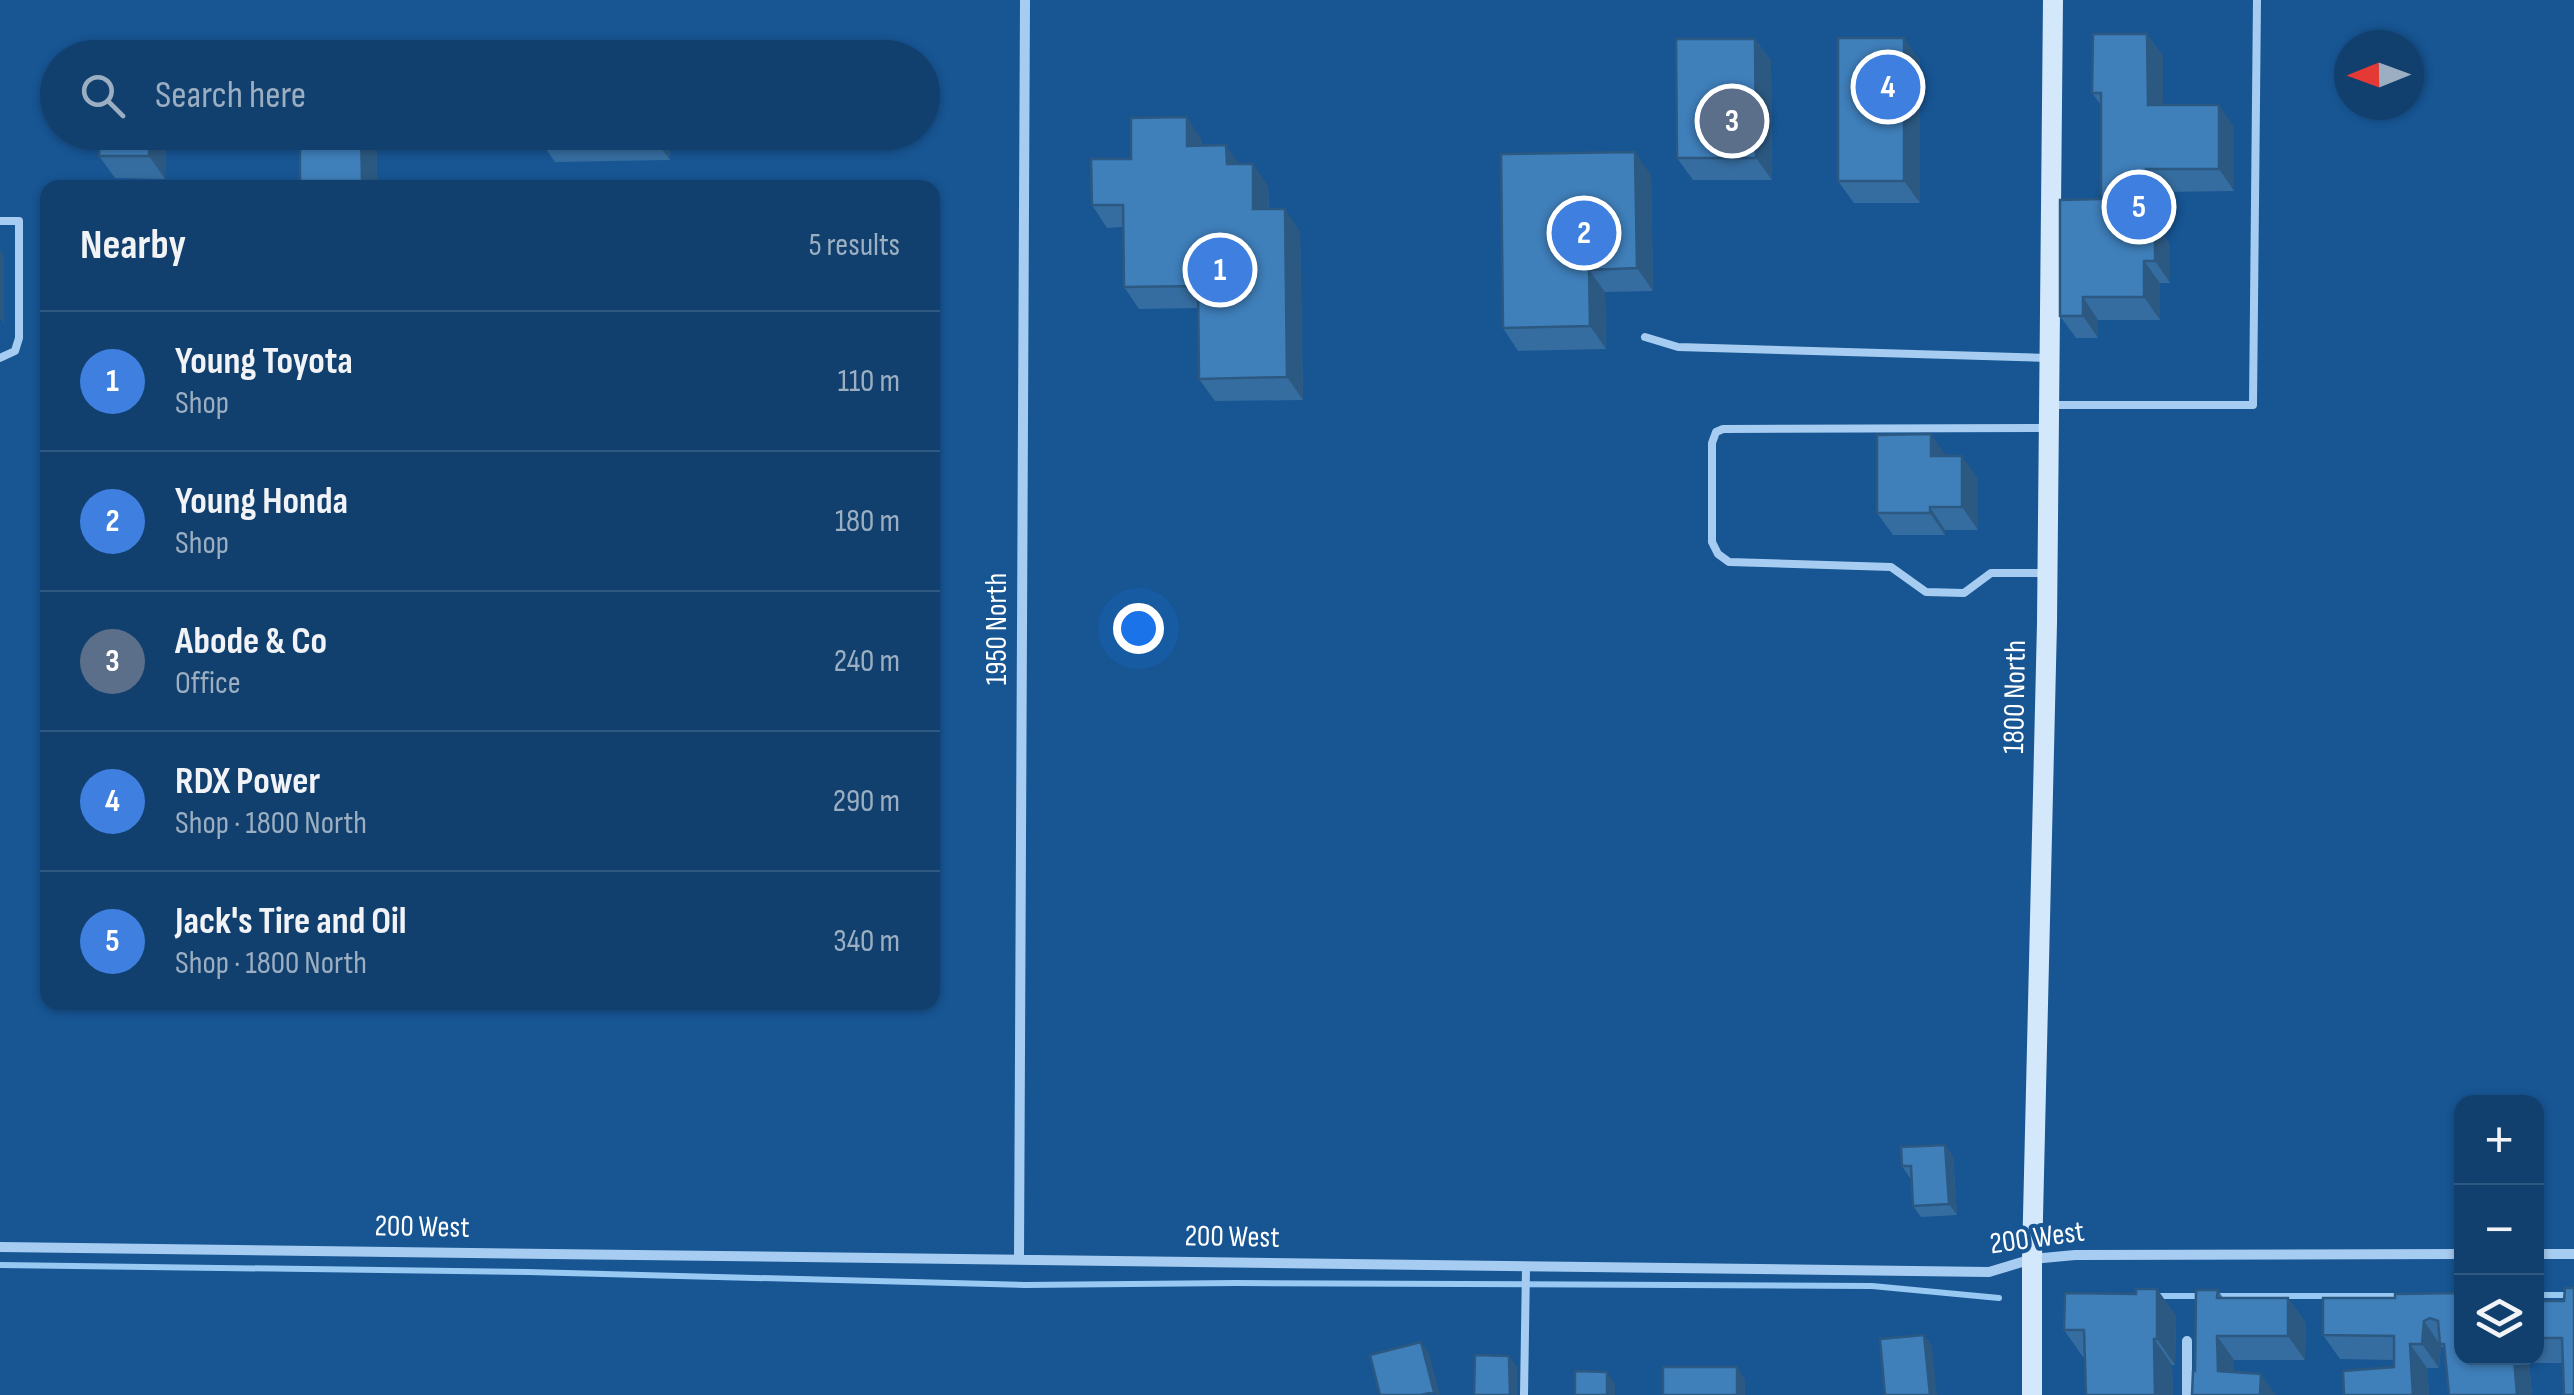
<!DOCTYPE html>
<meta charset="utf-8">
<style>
body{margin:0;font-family:"Sofia Sans Condensed",sans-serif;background:#1a4773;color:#f1f3f6}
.controls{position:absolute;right:30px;bottom:30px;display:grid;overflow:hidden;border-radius:20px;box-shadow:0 2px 8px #0004}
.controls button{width:90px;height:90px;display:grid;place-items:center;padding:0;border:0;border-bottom:2px solid #305981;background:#11406e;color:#f1f3f6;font:50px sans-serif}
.compass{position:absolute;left:2334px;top:30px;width:90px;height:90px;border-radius:50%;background:#11406e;box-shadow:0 2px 8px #0004;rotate:269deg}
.you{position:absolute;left:1138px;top:628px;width:35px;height:35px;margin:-25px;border:8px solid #fff;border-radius:50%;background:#1a73e8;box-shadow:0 0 0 15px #1a73e833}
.badge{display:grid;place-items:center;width:65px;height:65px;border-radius:50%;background:#ffc865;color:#fff;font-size:32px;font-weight:700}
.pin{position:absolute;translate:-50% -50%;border:5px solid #fff;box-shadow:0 2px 10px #0006}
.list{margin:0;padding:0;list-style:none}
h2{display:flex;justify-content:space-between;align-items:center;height:130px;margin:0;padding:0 40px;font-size:42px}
h2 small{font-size:32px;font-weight:400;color:#9cafc2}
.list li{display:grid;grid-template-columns:65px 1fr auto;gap:30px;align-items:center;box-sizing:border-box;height:140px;padding:0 40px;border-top:2px solid #305981}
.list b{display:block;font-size:38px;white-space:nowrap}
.list p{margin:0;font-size:32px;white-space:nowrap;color:#9cafc2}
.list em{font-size:32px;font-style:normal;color:#9cafc2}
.icon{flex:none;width:55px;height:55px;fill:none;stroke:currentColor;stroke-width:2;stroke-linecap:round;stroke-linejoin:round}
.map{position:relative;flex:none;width:2574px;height:1395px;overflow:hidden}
.search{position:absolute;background:#11406e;box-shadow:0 2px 8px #0004;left:40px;top:40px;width:900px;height:110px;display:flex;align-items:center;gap:25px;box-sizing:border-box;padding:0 35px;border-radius:55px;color:#9cafc2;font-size:38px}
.panel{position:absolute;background:#11406e;box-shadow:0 2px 8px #0004;left:40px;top:180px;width:900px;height:830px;border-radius:20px}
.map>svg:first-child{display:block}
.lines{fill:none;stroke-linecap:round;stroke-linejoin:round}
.stream{stroke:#98c9f3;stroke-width:6}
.lane{stroke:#a6cdf1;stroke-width:8}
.street{stroke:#a6cdf1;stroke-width:10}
.secondary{stroke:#d4e8fb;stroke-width:20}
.wall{fill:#366da0}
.shaded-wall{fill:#2c5982}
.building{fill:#3f7fba;stroke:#2c5982;stroke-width:2.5}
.labels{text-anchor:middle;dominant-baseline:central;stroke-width:8;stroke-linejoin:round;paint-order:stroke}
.street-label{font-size:30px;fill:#fff;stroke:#175593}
</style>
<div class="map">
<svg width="2574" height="1395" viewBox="0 0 2574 1395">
<rect width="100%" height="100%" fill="#175593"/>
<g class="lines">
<path class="stream" d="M0,1265l528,7 497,13 211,-2 636,3 127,12
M2536,1295h38
M2158,1296h42
M2218,1296h182"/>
<path class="lane" d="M0,221h19v117l-4,13 -15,7
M1645,337l33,10 370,11
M2053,405h200l4,-405
M2044,573h-53l-27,20 -38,-1 -35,-25 -162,-5 -11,-8 -6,-12v-99l4,-11 7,-3 326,-1
M1524,1395l2,-128"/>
<path class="street" d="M0,1247l1989,25 43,-13 43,-4 387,-1
M2536,1254h38
M1019,1259l6,-1259
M2187,1341v54"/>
<path class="secondary" d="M2032,1395v-136l15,-636 6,-623"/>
</g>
<path class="wall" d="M2147,34l16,22v49l71,22v64l-73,1 1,41 8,12v38h-10v37h-62v18h-22l-16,-22 41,-117v-94l-9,-12z
M1755,39l16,22 1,119h-79l-16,-22z
M1920,60v143h-66l-16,-22z
M166,132l-1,47 -50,-1 -16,-22z
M300,132h77v56h-73l-4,-7z
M669,132l1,28 -115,2 -16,-23z
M1202,140v6l37,18 29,22 1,23 31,22 3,169 -88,1 -16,-22 -1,-71 -59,1 -15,-22 -1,-60 -16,1 -15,-23 39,-46z
M1651,175l2,116 -48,1 1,57 -88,2 -15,-23z
M1946,456l32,22v52h-33v5h-52l-16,-22z
M1953,1156l4,59 -36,2 -8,-11 -1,-28h-2l-8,-12z
M2565,1288h9v107h-10l-1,-32h-34l3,32h-83l-4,-44 -4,-5 -2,22h-12l2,27h-85l-1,-24 51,-4v-7l-54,-1 -17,-24v-37h72v-4l67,-1v65h74v-57h28z
M2157,1289l19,27 -1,49h-3l1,30h-87l-1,-38h-2l-19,-27 72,-36z
M2218,1290l5,8h65l18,25 -1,37h-71v12l-39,-1z"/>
<path class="shaded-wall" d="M2147,34l16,22v71l-15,-22z
M1904,38l16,22v143l-16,-22z
M1755,39l16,22 1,119 -16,-22z
M2219,105l15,22v64l-15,-22z
M1187,117l15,23 1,28 -16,-22z
M150,132h16l-1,47 -16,-23z
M361,132h16v56h-11l-4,-7z
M654,132h15l1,28 -16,-22z
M1226,145l16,23 -15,-4z
M1635,152l16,23 2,116 -16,-23z
M1253,164l15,22 1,46 -16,-23z
M2146,169l15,23 1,41 8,12v38l-15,-22 -9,-38z
M1285,209l15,22 3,169 -16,-23z
M0,250l4,6v68l-4,-5z
M2144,261l16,22v37l-16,-23z
M1589,270l16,22 1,57 -16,-23z
M2083,297l15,23v18l-15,-22z
M1931,434l16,23 -16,-1z
M1962,456l16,22v52l-16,-23z
M1930,507l15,23v5l-15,-22z
M1945,1145l8,11 4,59 -8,-11z
M2157,1289l19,27 -1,49 -18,-26z
M2288,1298l18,25 -1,37 -17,-24z
M2424,1321l17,25 -2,22 -17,-24z
M1924,1335l8,11 5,49h-7z
M2217,1336l17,24 1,35 -17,-24z
M2154,1339l18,26 1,30h-18z
M1421,1342l8,11 11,42h-3l-3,-3z
M2410,1344l17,24 2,27h-16z
M1509,1356l8,11v28h-7z
M2514,1358h12l3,5 3,32h-15z
M1737,1367l8,12v16h-8z
M1607,1372l8,11v12h-8z
M2261,1374l15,21h-16z"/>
<path class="building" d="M2093,34h54l1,71h71v64h-73v54h9v38h-11v36h-61v19h-23v-116l41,-1v-106h-9z
M1838,38h66v143h-66z
M1676,39h79l1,119h-79z
M1187,117v29l39,-1 1,19h26v45h32l2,168 -88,2 -1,-93 -74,1 -1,-82h-31l-1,-46h40v-41z
M100,132h50l-1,24h-50z
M300,132h61l1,49h-62z
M539,132h115v6l-115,1z
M1635,152l2,116 -48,2 1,56 -87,2 -2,-174z
M1931,434v22h31v51h-32v6h-53v-78z
M1945,1145l4,59 -36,2 -2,-40h-9l-1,-19z
M2565,1288h9v107h-10l-2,-57h-26v-37h28z
M2136,1289h21v50h-3l1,56h-69l-2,-65h-20l1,-37 71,1z
M2196,1290h22l-1,8h71v38h-71l1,35 43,3 -1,21h-68l1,-24h2z
M2462,1293v65h52l3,37h-68l-5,-51h-4l-2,-23 -8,-3 -6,3 -2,23h-12l3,51h-69l-1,-24 51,-4v-31l-71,-1v-37h72v-4z
M1924,1335l6,60h-45l-5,-56z
M1421,1342l13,50 -13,3h-41l-10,-40z
M1475,1355l34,1 1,39h-36z
M1663,1367h74v28h-74z
M1575,1371l32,1v23h-32z"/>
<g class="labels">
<g class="street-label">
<text transform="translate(997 629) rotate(-90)">1950 North</text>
<text transform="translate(2015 697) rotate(-89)">1800 North</text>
<text transform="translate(422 1227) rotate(1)">200 West</text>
<text transform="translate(1232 1237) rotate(1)">200 West</text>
<text transform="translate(2037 1238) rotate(-8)">200 West</text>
</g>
</g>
</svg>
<div class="controls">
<button>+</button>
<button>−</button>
<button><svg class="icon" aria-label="layers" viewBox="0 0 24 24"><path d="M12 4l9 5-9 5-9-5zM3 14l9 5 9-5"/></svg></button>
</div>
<svg class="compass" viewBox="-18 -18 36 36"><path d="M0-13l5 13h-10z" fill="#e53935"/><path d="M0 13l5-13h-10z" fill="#9cafc2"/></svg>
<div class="you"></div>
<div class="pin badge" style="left:1220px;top:270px;background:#3f7fe0">1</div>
<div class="pin badge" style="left:1584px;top:233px;background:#3f7fe0">2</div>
<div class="pin badge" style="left:1732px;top:121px;background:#5c6f8a">3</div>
<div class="pin badge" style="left:1888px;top:87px;background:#3f7fe0">4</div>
<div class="pin badge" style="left:2139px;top:207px;background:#3f7fe0">5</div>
<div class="search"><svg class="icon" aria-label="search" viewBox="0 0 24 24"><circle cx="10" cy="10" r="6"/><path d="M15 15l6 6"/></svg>Search here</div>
<section class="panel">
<h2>Nearby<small>5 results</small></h2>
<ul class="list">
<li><span class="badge" style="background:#3f7fe0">1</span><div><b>Young Toyota</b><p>Shop</p></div><em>110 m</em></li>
<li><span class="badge" style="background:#3f7fe0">2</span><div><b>Young Honda</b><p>Shop</p></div><em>180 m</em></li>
<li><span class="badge" style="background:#5c6f8a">3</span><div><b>Abode &amp; Co</b><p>Office</p></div><em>240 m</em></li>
<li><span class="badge" style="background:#3f7fe0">4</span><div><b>RDX Power</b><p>Shop · 1800 North</p></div><em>290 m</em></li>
<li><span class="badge" style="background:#3f7fe0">5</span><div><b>Jack's Tire and Oil</b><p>Shop · 1800 North</p></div><em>340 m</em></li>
</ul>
</section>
</div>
